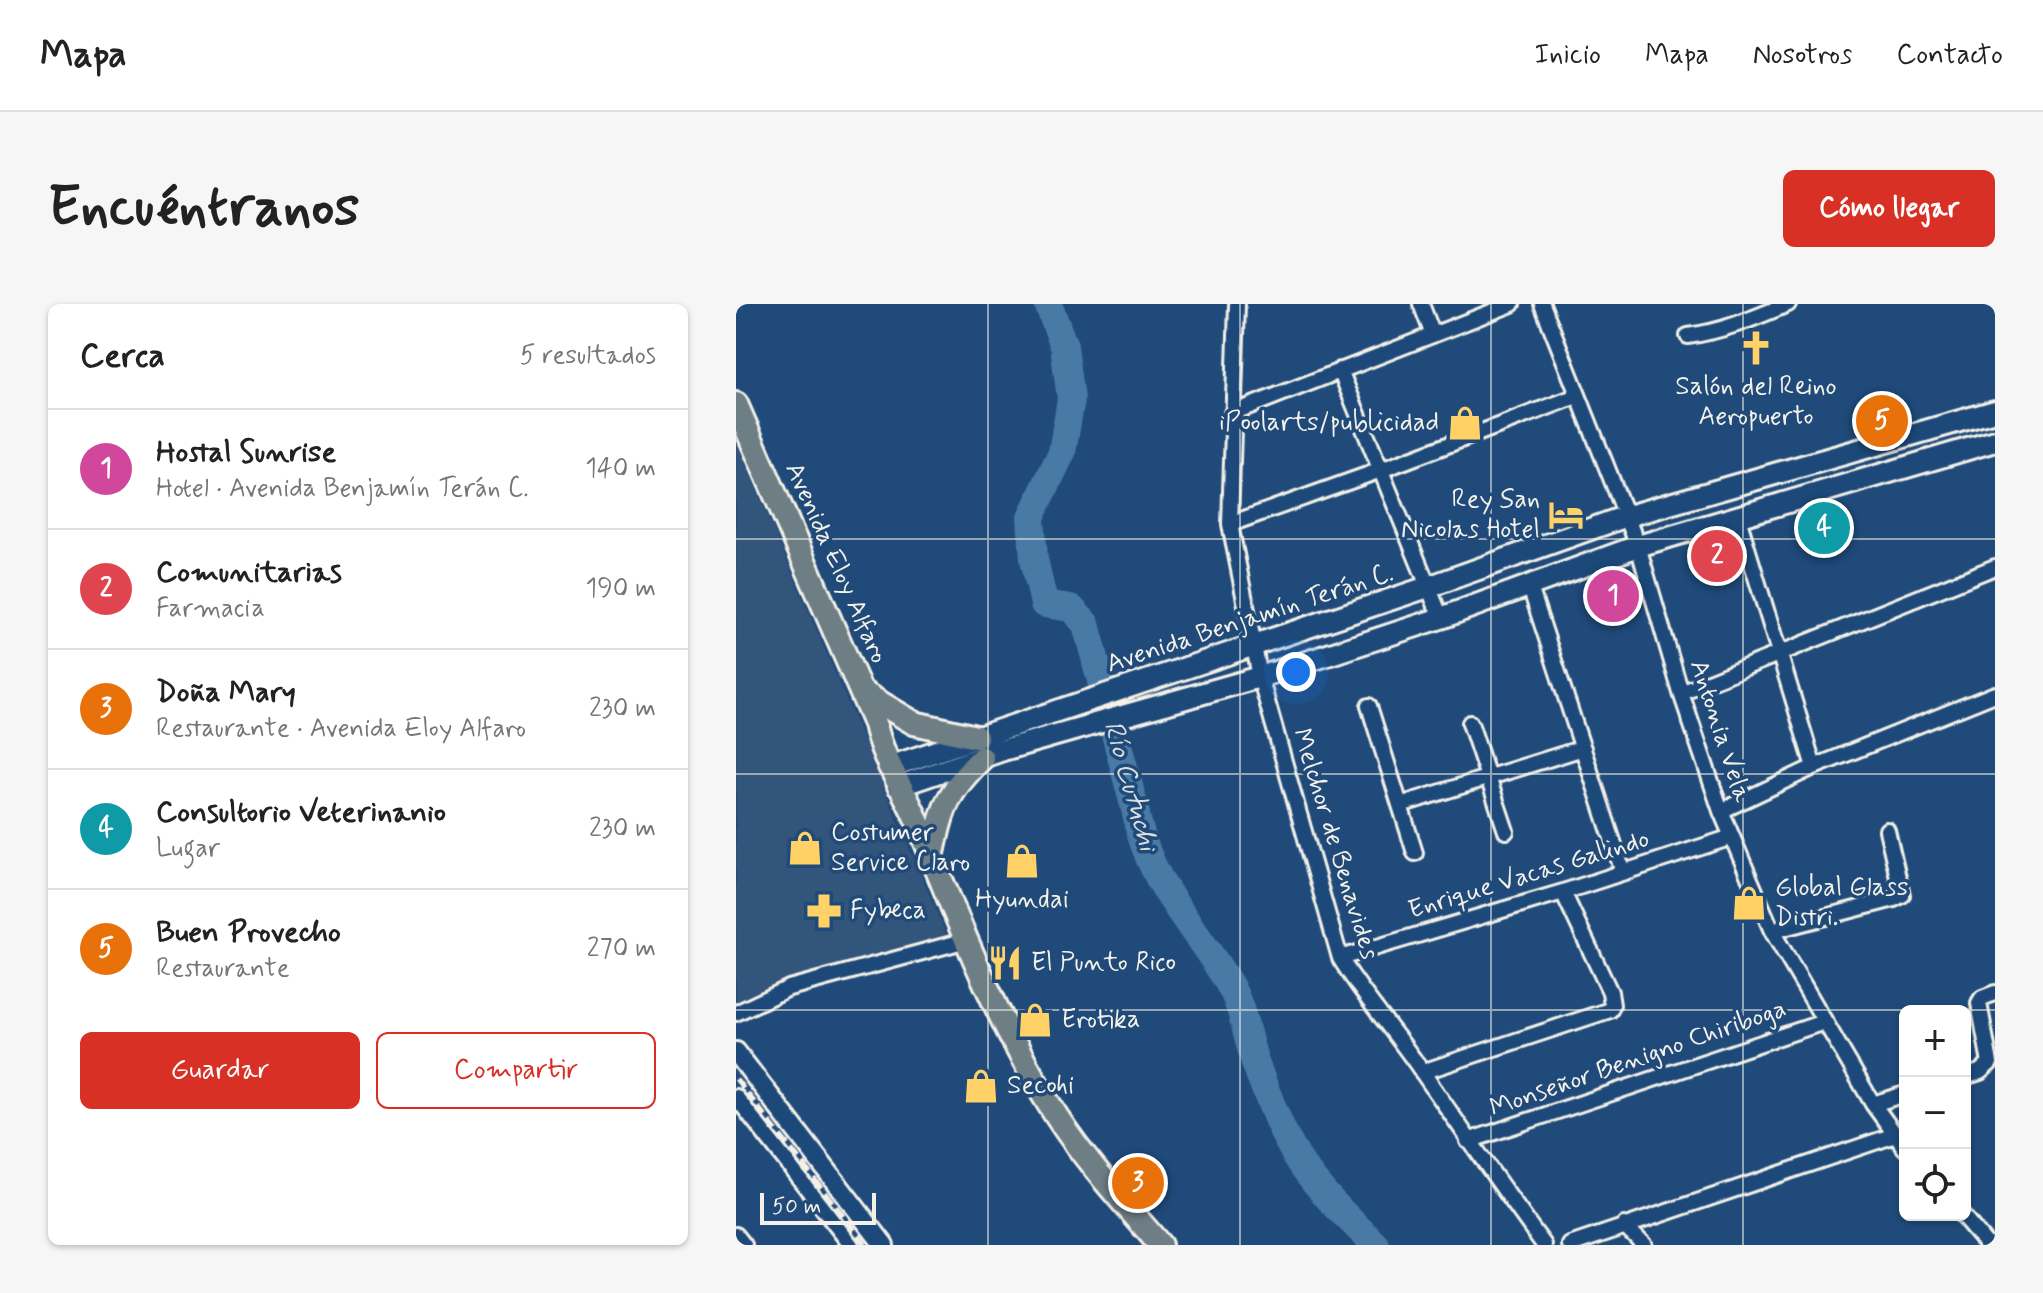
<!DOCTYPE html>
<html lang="es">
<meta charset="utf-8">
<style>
body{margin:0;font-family:Mynerve,sans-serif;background:#f6f6f6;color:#222}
.controls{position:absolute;right:24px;bottom:24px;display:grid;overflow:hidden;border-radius:12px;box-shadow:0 2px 6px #0004}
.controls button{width:72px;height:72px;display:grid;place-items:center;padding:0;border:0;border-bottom:2px solid #e0e0e0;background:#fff;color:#222;font:40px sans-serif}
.scale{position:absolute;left:24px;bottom:20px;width:116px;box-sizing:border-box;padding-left:8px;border:4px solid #f4f1e8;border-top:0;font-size:22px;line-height:28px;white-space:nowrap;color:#f4f1e8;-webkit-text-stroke:6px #1f4a7a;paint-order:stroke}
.you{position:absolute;left:560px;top:368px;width:28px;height:28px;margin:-20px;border:6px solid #fff;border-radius:50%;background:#1a73e8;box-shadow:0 0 0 12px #1a73e833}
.badge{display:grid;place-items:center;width:52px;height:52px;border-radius:50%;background:#d93025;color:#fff;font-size:26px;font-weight:700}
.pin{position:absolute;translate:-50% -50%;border:4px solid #fff;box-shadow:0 2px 8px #0006}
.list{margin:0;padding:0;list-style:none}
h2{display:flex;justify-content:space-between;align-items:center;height:104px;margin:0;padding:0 32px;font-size:34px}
h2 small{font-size:26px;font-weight:400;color:#767676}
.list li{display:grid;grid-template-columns:52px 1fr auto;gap:24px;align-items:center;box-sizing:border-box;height:120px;padding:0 32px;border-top:2px solid #e0e0e0}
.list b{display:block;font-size:30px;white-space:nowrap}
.list p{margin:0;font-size:26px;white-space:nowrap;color:#767676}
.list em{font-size:26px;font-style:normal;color:#767676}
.actions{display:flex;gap:16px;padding:24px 32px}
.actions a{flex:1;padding:18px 0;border:2px solid #d93025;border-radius:12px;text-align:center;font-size:28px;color:#d93025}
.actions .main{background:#d93025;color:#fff}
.icon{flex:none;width:44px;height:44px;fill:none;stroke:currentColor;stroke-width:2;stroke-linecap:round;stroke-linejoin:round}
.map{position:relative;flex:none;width:1259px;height:941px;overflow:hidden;border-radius:12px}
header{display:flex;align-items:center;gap:48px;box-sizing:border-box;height:112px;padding:0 40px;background:#fff;border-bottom:2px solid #e0e0e0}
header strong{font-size:38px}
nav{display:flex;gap:44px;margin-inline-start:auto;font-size:28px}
.intro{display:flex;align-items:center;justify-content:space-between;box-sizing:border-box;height:192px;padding:0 48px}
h1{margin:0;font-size:56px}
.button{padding:20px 36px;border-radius:12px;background:#d93025;color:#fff;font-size:28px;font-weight:700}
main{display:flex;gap:48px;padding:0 48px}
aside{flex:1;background:#fff;border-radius:12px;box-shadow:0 2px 6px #0004}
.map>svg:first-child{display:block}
.built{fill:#32547c}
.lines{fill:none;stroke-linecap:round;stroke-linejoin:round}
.river{stroke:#497aa6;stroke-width:28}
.minor-casing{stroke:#f4f1e8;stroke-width:20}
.tertiary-casing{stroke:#f4f1e8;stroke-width:24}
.secondary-casing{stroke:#f4f1e8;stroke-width:26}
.primary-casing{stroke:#f4f1e8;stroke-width:28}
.minor{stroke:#1f4a7a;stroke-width:14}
.tertiary{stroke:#1f4a7a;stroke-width:18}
.secondary{stroke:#1f4a7a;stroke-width:20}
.primary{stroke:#6d7e84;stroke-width:22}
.rail{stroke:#f4f1e8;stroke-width:5;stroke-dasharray:12 6;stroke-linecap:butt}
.grid{fill:none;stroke:#f4f1e8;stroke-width:2;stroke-opacity:0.55}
.labels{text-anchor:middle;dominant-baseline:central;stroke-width:7;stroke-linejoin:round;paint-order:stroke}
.poi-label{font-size:26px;fill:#f4f1e8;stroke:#1f4a7a;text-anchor:start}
.street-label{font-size:26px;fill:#f4f1e8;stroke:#1f4a7a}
.water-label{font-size:28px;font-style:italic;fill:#dadfde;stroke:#1f4a7a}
</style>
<header>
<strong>Mapa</strong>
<nav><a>Inicio</a><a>Mapa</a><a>Nosotros</a><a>Contacto</a></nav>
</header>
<div class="intro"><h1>Encuéntranos</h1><a class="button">Cómo llegar</a></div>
<main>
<aside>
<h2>Cerca<small>5 resultados</small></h2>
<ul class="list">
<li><span class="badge" style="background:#d1479c">1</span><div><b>Hostal Sunrise</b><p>Hotel · Avenida Benjamín Terán C.</p></div><em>140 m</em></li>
<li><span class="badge" style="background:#e0444e">2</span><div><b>Comunitarias</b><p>Farmacia</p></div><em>190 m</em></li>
<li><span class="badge" style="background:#e8710a">3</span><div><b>Doña Mary</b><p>Restaurante · Avenida Eloy Alfaro</p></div><em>230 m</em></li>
<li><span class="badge" style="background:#0f9aa8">4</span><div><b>Consultorio Veterinanio</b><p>Lugar</p></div><em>230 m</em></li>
<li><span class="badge" style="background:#e8710a">5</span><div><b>Buen Provecho</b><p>Restaurante</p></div><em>270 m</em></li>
</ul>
<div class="actions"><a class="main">Guardar</a><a>Compartir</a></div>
</aside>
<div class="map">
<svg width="1259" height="941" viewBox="0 0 1259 941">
<rect width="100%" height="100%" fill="#1f4a7a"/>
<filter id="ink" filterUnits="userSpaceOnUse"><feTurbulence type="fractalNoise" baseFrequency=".0125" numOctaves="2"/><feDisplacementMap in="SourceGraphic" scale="16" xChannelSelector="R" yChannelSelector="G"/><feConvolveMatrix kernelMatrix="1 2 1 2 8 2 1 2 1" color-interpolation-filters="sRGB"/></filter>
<g filter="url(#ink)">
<path class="built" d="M0,137l210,493 -12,8 -97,24 -101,35z"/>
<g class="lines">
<path class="river" d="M312,0l16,42 7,53 -9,53 -31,65 3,42 10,45 27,4 15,16 49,185c13,76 57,112 94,175 14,23 18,55 27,81 9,24 19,50 30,73 20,41 57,76 90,107"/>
<g class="minor-casing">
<path id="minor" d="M501,0l-7,220 30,153 80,281c25,41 57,76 83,115 40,58 79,115 121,172
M685,0l12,31
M806,0l96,242 43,147 40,118 51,120 101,173 32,44
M952,32c36,-5 66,-18 100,-32
M604,66l101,248
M496,109l280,-109
M1002,214l76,249
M494,220l151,-54 196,-74
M794,283l93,285
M945,389l314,-126
M633,402l46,147
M734,419l36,108
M664,501l183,-57
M985,507l93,-44 181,-73
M1036,627l122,-32 8,-4 -15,-65
M604,654l223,-66 169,-55
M0,709l53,-25 178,-48
M686,768l188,-62 2,-5 -2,-13 -47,-100
M1229,773l15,-5 10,-9 -11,-60 3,-5 13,-5
M0,793l115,148
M1137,800l32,-10
M732,837l356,-119
M1226,911l25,30
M888,921l20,20
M0,931l8,10
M834,941l325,-110"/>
</g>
<g class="tertiary-casing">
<path id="tertiary" d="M0,748l148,193"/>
</g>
<g class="secondary-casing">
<path id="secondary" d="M153,463l539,-180 196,-70 371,-106
M162,482l105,-36 257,-73 181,-59 197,-72 357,-105"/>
</g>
<g class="primary-casing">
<path id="primary" d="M0,100l139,320c8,38 30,66 44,101 40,99 80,202 138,292 30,46 67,86 103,128
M126,388l52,31 62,14
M196,554c10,-49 14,-65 50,-100"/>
</g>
<use href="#minor" class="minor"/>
<use href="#tertiary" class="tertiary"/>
<use href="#secondary" class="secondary"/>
<use href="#primary" class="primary"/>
<path class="rail" d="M0,775l130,166"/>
</g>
</g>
<path class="grid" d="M252,0v941M504,0v941M755,0v941M1007,0v941M0,235h1259M0,470h1259M0,706h1259"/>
<defs>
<g id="church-bare" transform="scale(2.76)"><path d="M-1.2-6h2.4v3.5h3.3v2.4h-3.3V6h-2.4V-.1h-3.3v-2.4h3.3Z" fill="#ffd166" stroke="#1f4a7a" stroke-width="2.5" paint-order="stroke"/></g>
<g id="shop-bare" transform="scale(2.76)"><path d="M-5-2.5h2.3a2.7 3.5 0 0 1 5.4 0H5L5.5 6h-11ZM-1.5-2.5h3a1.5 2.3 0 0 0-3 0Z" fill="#ffd166" stroke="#1f4a7a" stroke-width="2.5" paint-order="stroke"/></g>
<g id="hotel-bare" transform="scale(2.76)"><path d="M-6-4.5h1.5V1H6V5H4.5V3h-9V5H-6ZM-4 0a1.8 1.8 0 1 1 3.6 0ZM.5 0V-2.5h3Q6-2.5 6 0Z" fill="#ffd166" stroke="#1f4a7a" stroke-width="2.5" paint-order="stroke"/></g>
<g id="pharmacy-bare" transform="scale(2.76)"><path d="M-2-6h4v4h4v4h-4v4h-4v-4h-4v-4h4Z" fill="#ffd166" stroke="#1f4a7a" stroke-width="2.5" paint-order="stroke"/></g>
<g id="restaurant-bare" transform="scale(2.76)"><path d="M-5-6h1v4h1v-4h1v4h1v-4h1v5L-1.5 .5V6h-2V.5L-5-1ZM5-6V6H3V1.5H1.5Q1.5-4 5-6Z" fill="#ffd166" stroke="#1f4a7a" stroke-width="2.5" paint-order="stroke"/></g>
</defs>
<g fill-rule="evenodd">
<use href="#church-bare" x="1020" y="44"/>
<use href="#shop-bare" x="729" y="119"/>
<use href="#hotel-bare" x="830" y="211"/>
<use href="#shop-bare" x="69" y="544"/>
<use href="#shop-bare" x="286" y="557"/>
<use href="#shop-bare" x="1013" y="599"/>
<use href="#pharmacy-bare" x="88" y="607"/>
<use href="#restaurant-bare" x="269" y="659"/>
<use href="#shop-bare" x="299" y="716"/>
<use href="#shop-bare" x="245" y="782"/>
</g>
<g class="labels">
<g class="poi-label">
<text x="1020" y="83" text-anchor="middle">Salón del Reino<tspan x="1020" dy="30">Aeropuerto</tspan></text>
<text x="703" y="119" text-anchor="end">iPoolarts/publicidad</text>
<text x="804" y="196" text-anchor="end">Rey San<tspan x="804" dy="30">Nicolas Hotel</tspan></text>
<text x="95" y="529">Costumer<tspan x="95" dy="30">Service Claro</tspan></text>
<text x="1039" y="584">Global Glass<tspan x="1039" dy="30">Distri.</tspan></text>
<text x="286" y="596" text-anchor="middle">Hyundai</text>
<text x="114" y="607">Fybeca</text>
<text x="295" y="659">El Punto Rico</text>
<text x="325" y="716">Erotika</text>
<text x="271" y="782">Secohi</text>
</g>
<g class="street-label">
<text transform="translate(100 259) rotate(66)">Avenida Eloy Alfaro</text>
<text transform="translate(514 315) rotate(-18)">Avenida Benjamín Terán C.</text>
<text transform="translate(984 427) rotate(72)">Antonia Vela</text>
<text transform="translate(599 540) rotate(73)">Melchor de Benavides</text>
<text transform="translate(793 571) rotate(-17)">Enrique Vacas Galindo</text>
<text transform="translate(902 755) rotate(-19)">Monseñor Benigno Chiriboga</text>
</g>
<g class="water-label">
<text transform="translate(394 482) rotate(74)">Río Cutuchi</text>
</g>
</g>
</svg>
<div class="controls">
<button>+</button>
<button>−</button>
<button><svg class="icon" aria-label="locate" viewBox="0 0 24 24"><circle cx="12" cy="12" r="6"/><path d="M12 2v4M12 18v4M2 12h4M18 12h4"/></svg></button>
</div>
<div class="scale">50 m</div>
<div class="you"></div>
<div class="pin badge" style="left:877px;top:292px;background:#d1479c">1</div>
<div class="pin badge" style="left:981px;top:252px;background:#e0444e">2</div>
<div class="pin badge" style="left:402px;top:879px;background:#e8710a">3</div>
<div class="pin badge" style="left:1088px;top:224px;background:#0f9aa8">4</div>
<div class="pin badge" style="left:1146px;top:117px;background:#e8710a">5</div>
</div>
</main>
